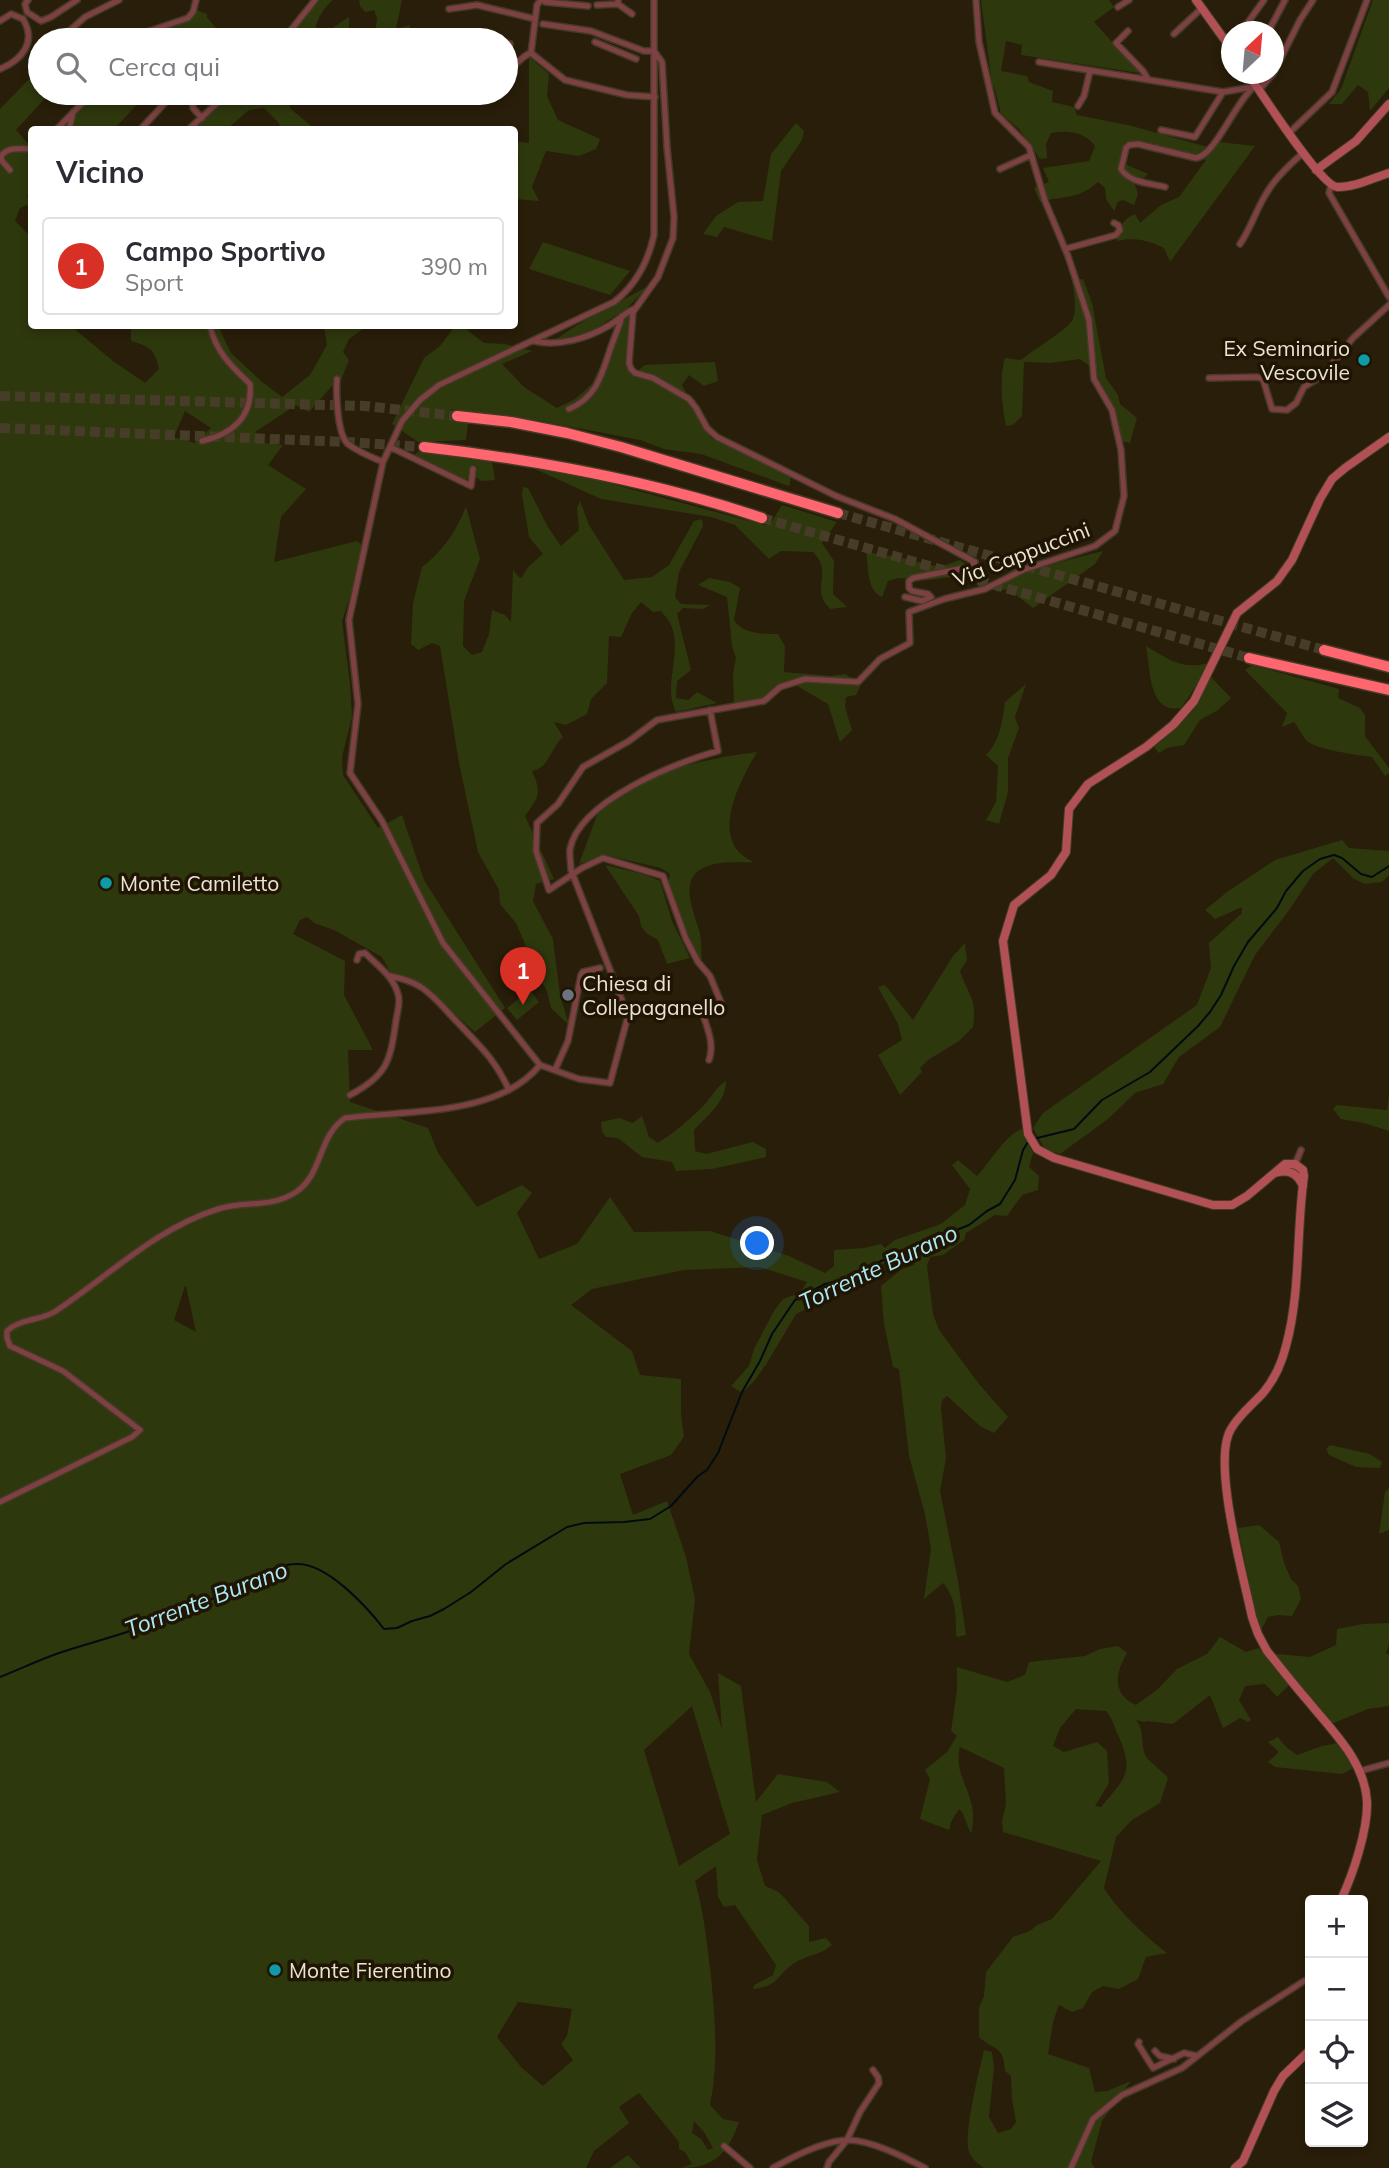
<!DOCTYPE html>
<html lang="it">
<meta charset="utf-8">
<style>
body{margin:0;font-family:Mulish,sans-serif;background:#f7f7f7;color:#2b2b33}
.controls{position:absolute;right:21px;bottom:21px;display:grid;overflow:hidden;border-radius:7px;box-shadow:0 4px 10px #0003}
.controls button{width:63px;height:63px;display:grid;place-items:center;padding:0;border:0;border-bottom:2px solid #e1e1e2;background:#fff;color:#2b2b33;font:35px sans-serif}
.compass{position:absolute;left:1221px;top:21px;width:63px;height:63px;border-radius:50%;background:#fff;box-shadow:0 4px 10px #0003;rotate:26deg}
.you{position:absolute;left:758px;top:1244px;width:24px;height:24px;margin:-18px;border:5px solid #fff;border-radius:50%;background:#1a73e8;box-shadow:0 0 0 10px #1a73e833}
.badge{display:grid;place-items:center;width:46px;height:46px;border-radius:50%;background:#d93025;color:#fff;font-size:23px;font-weight:700}
.pin{position:absolute;translate:-50% -58px;filter:drop-shadow(0 2px 4px #0008)}
.pin::after{content:'';position:absolute;top:37px;width:24px;height:21px;background:inherit;clip-path:polygon(0 0,100% 0,50% 100%)}
.list{margin:0;padding:0;list-style:none}
h2{display:flex;justify-content:space-between;align-items:center;height:91px;margin:0;padding:0 28px;font-size:30px}
h2 small{font-size:23px;font-weight:400;color:#7c7c81}
.list li{display:grid;grid-template-columns:46px 1fr auto;gap:21px;align-items:center;box-sizing:border-box;height:98px;margin:0 14px 14px;padding:0 14px;border:2px solid #e1e1e2;border-radius:7px}
.list b{display:block;font-size:26px;white-space:nowrap}
.list p{margin:0;font-size:23px;white-space:nowrap;color:#7c7c81}
.list em{font-size:23px;font-style:normal;color:#7c7c81}
.icon{flex:none;width:38px;height:38px;fill:none;stroke:currentColor;stroke-width:2;stroke-linecap:round;stroke-linejoin:round}
.map{position:relative;flex:none;width:1389px;height:2168px;overflow:hidden}
.search{position:absolute;background:#fff;box-shadow:0 4px 10px #0003;left:28px;top:28px;width:490px;height:77px;display:flex;align-items:center;gap:18px;box-sizing:border-box;padding:0 24px;border-radius:38px;color:#7c7c81;font-size:26px}
.panel{position:absolute;background:#fff;box-shadow:0 4px 10px #0003;left:28px;top:126px;width:490px;height:203px;border-radius:7px}
.map>svg:first-child{display:block}
.green{fill:#2e380d;fill-rule:evenodd}
.lines{fill:none;stroke-linecap:round;stroke-linejoin:round}
.stream{stroke:#000c10;stroke-width:2}
.highway-tunnel{stroke:#463c28;stroke-width:10;stroke-dasharray:10 5;stroke-linecap:butt}
.street-casing{stroke:#443a26;stroke-width:8}
.secondary-casing{stroke:#443a26;stroke-width:10}
.highway-casing{stroke:#443a26;stroke-width:13}
.street{stroke:#7e4143;stroke-width:5}
.secondary{stroke:#b25155;stroke-width:8}
.highway{stroke:#ff6670;stroke-width:10}
.culture-dot{fill:#0f9aa8;stroke:#1f1502;stroke-width:2.5}
.worship-dot{fill:#6b7280;stroke:#1f1502;stroke-width:2.5}
.labels{text-anchor:middle;dominant-baseline:central;stroke-width:7;stroke-linejoin:round;paint-order:stroke}
.poi-label{font-size:21px;fill:#eae3d6;stroke:#1f1502;text-anchor:start}
.street-label{font-size:21px;fill:#eae3d6;stroke:#1f1502}
.water-label{font-size:23px;font-style:italic;fill:#ade8f6;stroke:#1f1502}
</style>
<div class="map">
<svg width="1389" height="2168" viewBox="0 0 1389 2168">
<rect width="100%" height="100%" fill="#291e09"/>
<path class="green" d="M319,0h14c-13,11 -18,23 -19,40l35,-23v13l-15,10h-48z
M359,0h43l-6,29 14,-4 -2,15h-34l3,-22 -3,-8 -9,2 -5,-6z
M981,0h128l5,7 -20,15 46,51 -119,-18 1,-10 -16,-4 -5,30 26,5 2,6 24,9 -1,11 22,5 3,8 55,11 83,23 4,-7 36,4 -85,116 -6,-14c-16,-8 -31,-11 -47,-7 2,-14 5,-21 18,-27l5,9 21,-18 18,-8 27,-37 -22,-8 -52,-11 -11,12 -1,9 28,12 -4,4 -12,-2 6,18 -4,11 -11,-5 -5,2 -4,9 -8,-12 -1,-11 -7,-6c-20,18 -33,13 -58,20l-6,-14 15,-6 -6,-14 46,-7 6,-15c-10,-14 -27,-16 -44,-13l-5,11 1,14 -7,1 -21,-30 -18,-15 -6,-25 -3,-5z
M1373,0h16v88l-19,23 -2,-19 -10,-7 -16,19h-13l12,-15z
M197,10l10,4v3l16,20 -3,3h-73l8,-9 35,-10z
M529,57l20,17 -2,22 11,24 42,19 -4,10 -17,7 -33,-5 -14,36 7,14 -24,-2v-32l4,-8 -4,-2v-16l14,2z
M36,72l4,4v17h10l-34,37 15,17v45l-4,2 2,10 -9,4 -5,13 16,16 1,89h39l42,35 32,22 14,-14c-4,-20 -9,-22 -28,-28v-15h87l13,27 30,28 21,16 28,-22 17,-30 -3,-19h43l-18,13 -6,13 6,8 -8,20 -10,7 -22,25 -13,-7 -41,27 8,11 20,2 -15,20 38,24 -25,28 -7,45 83,-21 9,7 -24,73 8,63 2,33 -10,40 1,18 35,53 24,-13 22,65 81,128 -30,24 -53,-46 -32,-14 -8,-15 -48,-27 -20,-7 -7,-6 -7,3 -7,14 52,27 -1,34 29,55h-25l2,52 78,26 10,25 39,54 45,-22 10,8 -15,20 22,46 38,-15 33,-47 24,35 76,-1 79,25 36,17 9,-7v-16l30,-2 17,-4 4,4 10,-8 46,-16 24,-19 5,-16 -18,-24 6,-5 19,16c15,-16 26,-39 46,-48l1,8 9,17 -4,14 10,9 -1,14 -16,5 -15,21 -12,-1 -29,18 -2,7 -21,15 -13,2 -3,9 6,48 6,16 40,54 29,33 -14,16 -14,-7 -33,-30 -5,4 -1,9 5,49 -6,33 18,90 8,54 -9,2 -1,-3c0,-19 0,-36 -13,-51l-19,16 7,-50 -6,-35 -16,-58 -10,-87 -6,-2 -9,-43 -3,-38 21,-17 12,-4v-7l-8,-2 -21,7 -55,34 -34,17 -29,49 -12,17 -13,13 -11,-7 18,-20 5,-17 20,-38 9,-12 17,-6 7,-11 -47,-15 -76,3 -92,19 -21,16 61,46 8,24 41,4v35l3,23 -13,18 -51,19 13,41 34,-14 19,56 9,42 -6,55 21,38 12,37 -4,-56 23,13 15,116 22,-28 49,8 13,10 -48,11 -30,12 -5,45 8,26 14,6 30,34v16l17,-4 6,7c-12,10 -24,10 -36,17 -21,13 -15,24 -43,27l1,-4 19,-10 3,-10 -41,-60 -11,2 -6,-10 -2,-31 -21,15c9,31 12,63 16,95 4,44 8,85 -1,129l13,14 16,3c-11,31 -24,46 -58,46l11,-4 -7,-12 -6,-3v-7l-40,-49 -20,14 10,16 -35,28 -8,17h-586v-2059zM185,411l26,17 -17,15 -20,-6zM185,1286h1l10,46 -22,-12zM692,1706l38,128 -51,32 -35,-116zM518,2002l54,7 -5,27 -6,8 12,16 -30,26 -21,-18 -25,-31zM694,2121l10,11 9,16 -5,2 -7,-11 -9,-6z
M95,93h53l-34,36 -48,1 13,-21z
M233,93h52l6,16 19,16 2,4h-30l-4,-7 -14,-14 -15,2 -22,19h-33z
M796,123l8,8 -2,9 -21,31 -9,70 -48,-14 -7,10 -14,-3 13,-18 22,-14 25,-1 8,-47z
M543,242l87,29 -20,24 -81,-26z
M1083,279l9,24 14,75 12,17 2,9 17,14 -7,25 -10,-2 -4,-23 -16,-29 -8,-21 -12,-9 -29,4 -27,-1 -2,54 -9,9 -7,1c-4,-19 -7,-50 -1,-68l16,2c10,-9 48,-31 52,-41 4,-11 1,-28 -1,-39z
M650,285l-24,24 -36,23 -35,8 22,-15z
M630,312l-3,53 5,10 13,-10 70,-3 3,19 -14,5 -15,-11 -7,10 29,53 80,39 -2,9 -88,-32 -37,-5 -24,-9 -99,-19 -91,-12 9,12 9,1 -2,18 -48,2 -26,-18 32,-66 16,-12 15,-20h7l22,17 21,1 27,7 -30,13 22,23 33,21 18,-9 17,-15 23,-51z
M418,452l74,9 3,19 -14,1 -8,-6 5,-7 -4,-4 -5,5v9l-6,2 -49,-25z
M535,469l62,11 167,45 6,-1 12,-19 55,17 -15,21 12,18 -1,33 14,13 -17,2c-2,-3 -6,-6 -7,-10 -7,-17 8,-29 -10,-47l-32,-1 -12,8 -34,-34 -24,-8 -110,-18z
M523,487l5,1 20,39 13,19 18,-16 -2,-22 3,-7 9,24 35,55 28,-3 17,-12 25,-44 8,-2 1,7 -24,46 -4,25 6,7 29,1 -7,4 -20,-1 -6,6 14,56 -14,11 -1,17 12,2 9,-8 20,11 -41,9c-14,-26 7,-60 -5,-87 -2,-5 -7,-10 -10,-14l-8,1 -12,-10 -9,11 -11,24 -12,-1 -2,47 -16,16 -4,15 -21,11 -12,-3 9,15c-13,11 -13,31 -31,34 10,22 7,26 -7,45l29,63 -18,5 -3,17 20,38 7,56 9,30 -18,-17 -4,-17 -20,-33 -2,-14 -9,-21 -16,-19 -1,-14 -21,-38 -19,-89 -19,-117 -8,-3 -14,7 -7,-6 2,-41 9,-36c20,-15 36,-38 44,-61l14,53 -16,42 -1,45 9,9 10,-3 7,-18 3,-24 13,5 6,7 2,-52 7,8 2,-1 7,-11 14,-12 -14,-17 -7,-42z
M1103,551l-8,13 -62,44 -25,-19 -13,3 17,-24 23,2 21,-7z
M866,552l32,5 41,10 21,-7 8,6 -8,10 -32,4 -30,-2 -10,3 -6,16c-16,-7 -13,-30 -16,-45z
M709,578l21,4 10,6 -6,32c8,14 30,14 44,14l7,12 -1,26 47,4 14,-2 16,10 -5,11 -10,2 -1,10 7,23 -12,12 -12,-38 -36,-21 -36,19 -22,4 -1,-32 3,-16 -4,-12 -5,-49 -29,-12z
M1146,646c24,14 35,24 63,17l-6,13 -22,32c-4,0 -8,1 -12,0 -21,-7 -19,-44 -23,-62z
M1252,665l87,24 -1,9 22,10 5,7v21l24,32v5l-4,3 -13,-19c-14,-2 -55,-7 -65,-16 -5,-5 -8,-13 -13,-19l-12,5 5,-14 -42,-43z
M1211,677l20,21 -13,12 -18,10 -16,25 -17,3 -8,5 -5,-6c24,-17 43,-44 57,-70z
M1026,684l-11,33 4,11 -11,30v34l-9,32 -13,-4 10,-18 2,-36 -12,-11c15,-16 16,-33 19,-53z
M757,752c-18,31 -50,90 -3,110 -13,1 -30,-1 -43,3 -34,9 -19,42 -12,65 3,9 2,22 3,32l-14,-26 -20,-53 2,-9 -9,-6 -56,-13 -26,9 18,-49c30,-41 112,-57 160,-63z
M1342,840l7,8 40,3v24l-7,7 -17,2 -11,-5 -21,-21 -20,16 -23,35 -35,46 -35,72 -41,30 -16,27 -28,9 -27,26 -48,35 -15,-5 -12,-21 10,-15 154,-108 14,-37 -2,-25 33,-30v-6l-27,12 -10,-9 22,-18 48,-32z
M605,865l38,9 17,7 12,40 18,37 -23,6 -9,-24 -12,-7 -5,-7 -2,-10z
M965,943l2,17 -7,11c9,26 17,27 13,56l-14,14 -31,19 -8,8 2,4 -22,23 -22,-40 24,-15 -4,-16 -20,-37 7,-2 28,35 40,-64z
M530,990l9,12 -22,18 -10,-12z
M726,1081c0,21 -18,34 -32,49l1,21 11,3 47,-12 13,7v8l-54,12 -36,2 -4,-9 -30,-5 -24,-19 -12,-1 -4,-6 -1,-9 18,-4 14,5 9,-7 7,21 9,6c17,-11 31,-23 45,-37 8,-8 13,-19 23,-25z
M1389,1096v35l-25,-8 -23,-4 -8,-10 4,-4 50,5z
M1330,1445l40,9 12,8 -2,6 -24,-1 -27,-12 -3,-6z
M1389,1488v42l-10,4 6,-42z
M1259,1525l20,17 5,21 7,16 7,7 3,13 -9,17 -14,-1 -10,2 -7,13 -5,-12 -18,-90z
M1389,1623v21l-3,9 3,2v51l-21,3 -37,15 -57,-68 3,-2 33,3 26,-12 1,-16 26,-5z
M1220,1637l26,15 13,-4 30,37 -12,12 -12,-13 -20,2 -6,14 12,20 -3,2 -8,-4 -17,10 -13,-33 -37,29 -27,-3 -2,1 -8,-2c10,12 3,25 11,38 6,7 15,13 21,20l-8,25 -28,17 -16,17 -12,51c14,23 42,49 63,65l-21,4 -8,22 -19,10 -16,-3 -11,6 -9,16 -11,4 -13,-7 -6,17 -5,32 41,14 6,24 12,-1 24,-10 -29,40 -11,41 4,6h-111c-6,-4 -14,-10 -16,-20 -3,-19 11,-78 16,-98l8,2 2,16 -5,49 9,16 13,-4 5,-7 -4,-23 -1,-23 -6,-5c-2,-28 -10,-19 -26,-34v-29l5,-12 2,-24 27,-35 17,-6 7,-6 15,-6 49,-58 -98,-29 -1,-11 4,-17 -2,-36 -44,-21c-6,23 7,36 12,59 2,10 1,18 -1,28l-9,-22 -3,-3 -8,13 -2,8 -29,-11 10,-40 -5,-9 22,-18 10,-16 -6,-5 6,-41v-23l50,15 18,-7 4,-13 56,-6 15,-7 18,-3 9,7c-12,20 -15,42 9,52l22,-16 19,-20 30,-15zM1076,1709l30,2c8,9 7,14 12,24 17,38 7,43 -17,72l-6,-1 14,-23 -2,-32 -10,-9 -33,10 -11,-6 7,-18z
M1278,1737l8,10 11,8 25,-9 16,-3 6,7 9,18 -11,6 -67,-7 -7,-5 11,-10 -11,-10z
M628,2155l13,13h-31z"/>
<g class="lines">
<path class="stream" d="M1033,1139l41,-10 28,-29 48,-28 48,-46 12,-14 11,-17 13,-29 14,-24 29,-34 9,-17 17,-20 17,-12 14,-4 8,3 19,16 11,3 17,-11
M0,1677c20,-8 39,-17 59,-24 24,-8 47,-14 71,-22 27,-8 53,-20 79,-31 29,-11 55,-35 88,-36 30,-1 70,43 87,65l13,-1 15,-7 18,-5 14,-7 27,-17 35,-28 61,-37 17,-4 40,-1 26,-3 21,-13 27,-30 9,-6 11,-17 24,-61 18,-31 12,-27 23,-34 30,-16 17,-4 64,-31 33,-5 10,-11 20,-8 18,-14 13,-7 15,-24 8,-30 5,-8"/>
<path class="highway-tunnel" d="M0,396l365,10 92,10
M0,428l347,14 77,5
M838,513l486,137
M762,518l487,140"/>
<g class="street-casing">
<path id="street" d="M28,0l-3,4 2,8 14,9 10,-4 26,-17
M654,0v235c-6,27 -18,50 -40,67l-175,83 -19,15 -18,21 -19,41 -34,158 9,84 -8,69 32,48 61,122 97,122 39,14 31,4 18,-67 -57,-146c0,-6 -2,-15 -1,-21 9,-48 107,-87 148,-98l-8,-41
M545,2l43,4
M618,4l14,10
M597,5l21,-1v-4
M1118,7l11,-7
M449,9l28,-4 58,14
M0,21l11,-7 12,5
M543,24l48,7 53,20h10l8,11 5,85 7,70 -1,21 -15,39 -25,35 -4,51 2,6 4,4 18,5 36,21 7,9 11,20 10,9 119,59 59,23 80,43 -5,5 -57,11 -4,3v7l3,3 16,3 3,3 -9,4 -17,-4
M1128,31l-12,12 27,28 5,8
M1241,32l23,-32
M1268,32l17,-32
M421,33l58,7
M1174,34l28,-26
M59,40l26,-23 34,-17
M123,40l65,-22 5,-6 3,-12
M146,40l10,-10
M283,40l32,-40
M595,42l41,17
M506,43l4,1
M531,53l34,27 62,15 28,2
M531,53l6,-48 4,-5
M1039,62l184,30
M0,69c22,-9 37,-27 23,-50
M506,71c10,-4 15,-15 25,-18
M1274,72l26,-52 13,-20
M1259,90l14,-16
M201,93l-8,9v6l9,10
M1078,106l6,-10 6,-25
M56,130l36,-37
M69,130l4,-18
M140,130l34,-37
M188,130l40,-37
M1161,130l34,7 28,-45 29,-5
M1289,133l43,-41 35,-92
M1000,169l31,-14
M10,170l-8,-9 -1,-5c8,-10 18,-7 31,-7
M1331,185l-2,8 60,104
M1165,187c-15,-4 -35,-4 -44,-18l5,-21 3,-3 9,-1 58,14c20,-3 39,-57 60,-73
M1240,244c11,-16 16,-34 26,-50 9,-16 23,-29 37,-41
M1065,249l51,-14 4,-5 -2,-5 -4,-2
M534,341c25,6 54,-3 76,-16 8,-5 15,-12 24,-16
M1209,378l48,-1 6,2 9,30 15,1 9,-7 8,-16 19,-12 30,-37 36,-33
M337,379c-1,15 0,55 11,65 10,8 23,13 35,18
M569,409c26,-11 32,-31 40,-56 4,-13 10,-25 13,-37
M202,441c30,-7 51,-24 48,-57 -19,-18 -34,-32 -40,-58
M390,447l81,39 2,-17
M390,976c11,2 21,5 31,11 15,10 26,25 39,38 21,22 36,36 49,65
M709,1060c5,-14 0,-28 -5,-42l8,-8 10,-5 -12,-29 -12,-14 -12,-23 -23,-63 -60,-18 -21,10 -33,22 -13,-39 1,-28 21,-19 25,-37 46,-26 28,-21 107,-19 16,-14 25,-8 53,3 22,-23 30,-16 -1,-31 35,-13 41,-10 38,-19 72,-24 20,-15 9,-35 -3,-46 -9,-40 -18,-31 -5,-59 -21,-64 -23,-55 -16,-54 -34,-34 -16,-71 -3,-42
M555,1070l13,-29 13,-66 2,-3 17,-4
M350,1095c38,-20 40,-34 46,-74 1,-9 5,-18 2,-27 -5,-18 -20,-28 -33,-41l-6,1 -2,6
M1294,1167l7,-17
M0,1502l132,-65 8,-7 -77,-59 -53,-25 -3,-8v-7c14,-13 34,-10 49,-20 54,-36 99,-82 162,-102 27,-9 52,0 78,-17 27,-18 22,-56 49,-74 60,-8 153,-1 195,-53
M1360,1771l29,-8
M1139,2042l-1,2 15,24 31,-15 13,3
M1155,2051l5,5 14,3
M724,2146l26,22
M773,2168c21,-12 52,-28 76,-28 24,1 55,17 76,28
M827,2168l2,-6 18,-22 13,-28 19,-29 -1,-6 -5,-7
M1071,2168l22,-49 29,-24 60,-27 60,-47 62,-40 6,-2"/>
</g>
<g class="secondary-casing">
<path id="secondary" d="M1196,0l36,50
M1248,74c13,18 72,111 89,113 16,1 36,-9 52,-14
M1316,170l40,-29 33,-37
M1275,1173c14,-4 22,0 28,13
M1341,1900c12,-26 27,-70 26,-98 -2,-41 -35,-71 -59,-101 -14,-16 -27,-33 -41,-50l-9,-17 -6,-17c-8,-39 -41,-156 -21,-188 8,-14 21,-24 32,-36 11,-13 19,-31 23,-47 15,-55 10,-114 18,-170l-1,-6 -8,-6h-10l-38,32 -15,9h-19l-159,-47 -17,-9 -9,-15 -25,-193 11,-36 37,-30 15,-23 3,-43 19,-25 58,-37 27,-22 21,-24 43,-88 40,-32 15,-21 28,-61 12,-20 13,-11 44,-31
M1235,2168l8,-7 31,-70 9,-15 27,-26"/>
</g>
<g class="highway-casing">
<path id="highway" d="M457,416l54,6 56,11 54,14 217,66
M424,447c115,13 228,34 338,71
M1324,650l65,17
M1249,658l140,32"/>
</g>
<use href="#street" class="street"/>
<use href="#secondary" class="secondary"/>
<use href="#highway" class="highway"/>
</g>
<g class="culture-dot">
<circle cx="1364" cy="360" r="7"/>
<circle cx="106" cy="883" r="7"/>
<circle cx="275" cy="1970" r="7"/>
</g>
<circle class="worship-dot" cx="568" cy="995" r="7"/>
<g class="labels">
<g class="poi-label">
<text x="1350" y="348" text-anchor="end">Ex Seminario<tspan x="1350" dy="24">Vescovile</tspan></text>
<text x="120" y="883">Monte Camiletto</text>
<text x="582" y="983">Chiesa di<tspan x="582" dy="24">Collepaganello</tspan></text>
<text x="289" y="1970">Monte Fierentino</text>
</g>
<g class="street-label">
<text transform="translate(1021 554) rotate(-21)">Via Cappuccini</text>
</g>
<g class="water-label">
<text transform="translate(878 1267) rotate(-25)">Torrente Burano</text>
<text transform="translate(206 1599) rotate(-21)">Torrente Burano</text>
</g>
</g>
</svg>
<div class="controls">
<button>+</button>
<button>−</button>
<button><svg class="icon" aria-label="locate" viewBox="0 0 24 24"><circle cx="12" cy="12" r="6"/><path d="M12 2v4M12 18v4M2 12h4M18 12h4"/></svg></button>
<button><svg class="icon" aria-label="layers" viewBox="0 0 24 24"><path d="M12 4l9 5-9 5-9-5zM3 14l9 5 9-5"/></svg></button>
</div>
<svg class="compass" viewBox="-18 -18 36 36"><path d="M0-13l5 13h-10z" fill="#e53935"/><path d="M0 13l5-13h-10z" fill="#7c7c81"/></svg>
<div class="you"></div>
<div class="pin badge" style="left:523px;top:1005px">1</div>
<div class="search"><svg class="icon" aria-label="search" viewBox="0 0 24 24"><circle cx="10" cy="10" r="6"/><path d="M15 15l6 6"/></svg>Cerca qui</div>
<section class="panel">
<h2>Vicino<small></small></h2>
<ul class="list">
<li><span class="badge">1</span><div><b>Campo Sportivo</b><p>Sport</p></div><em>390 m</em></li>
</ul>
</section>
</div>
